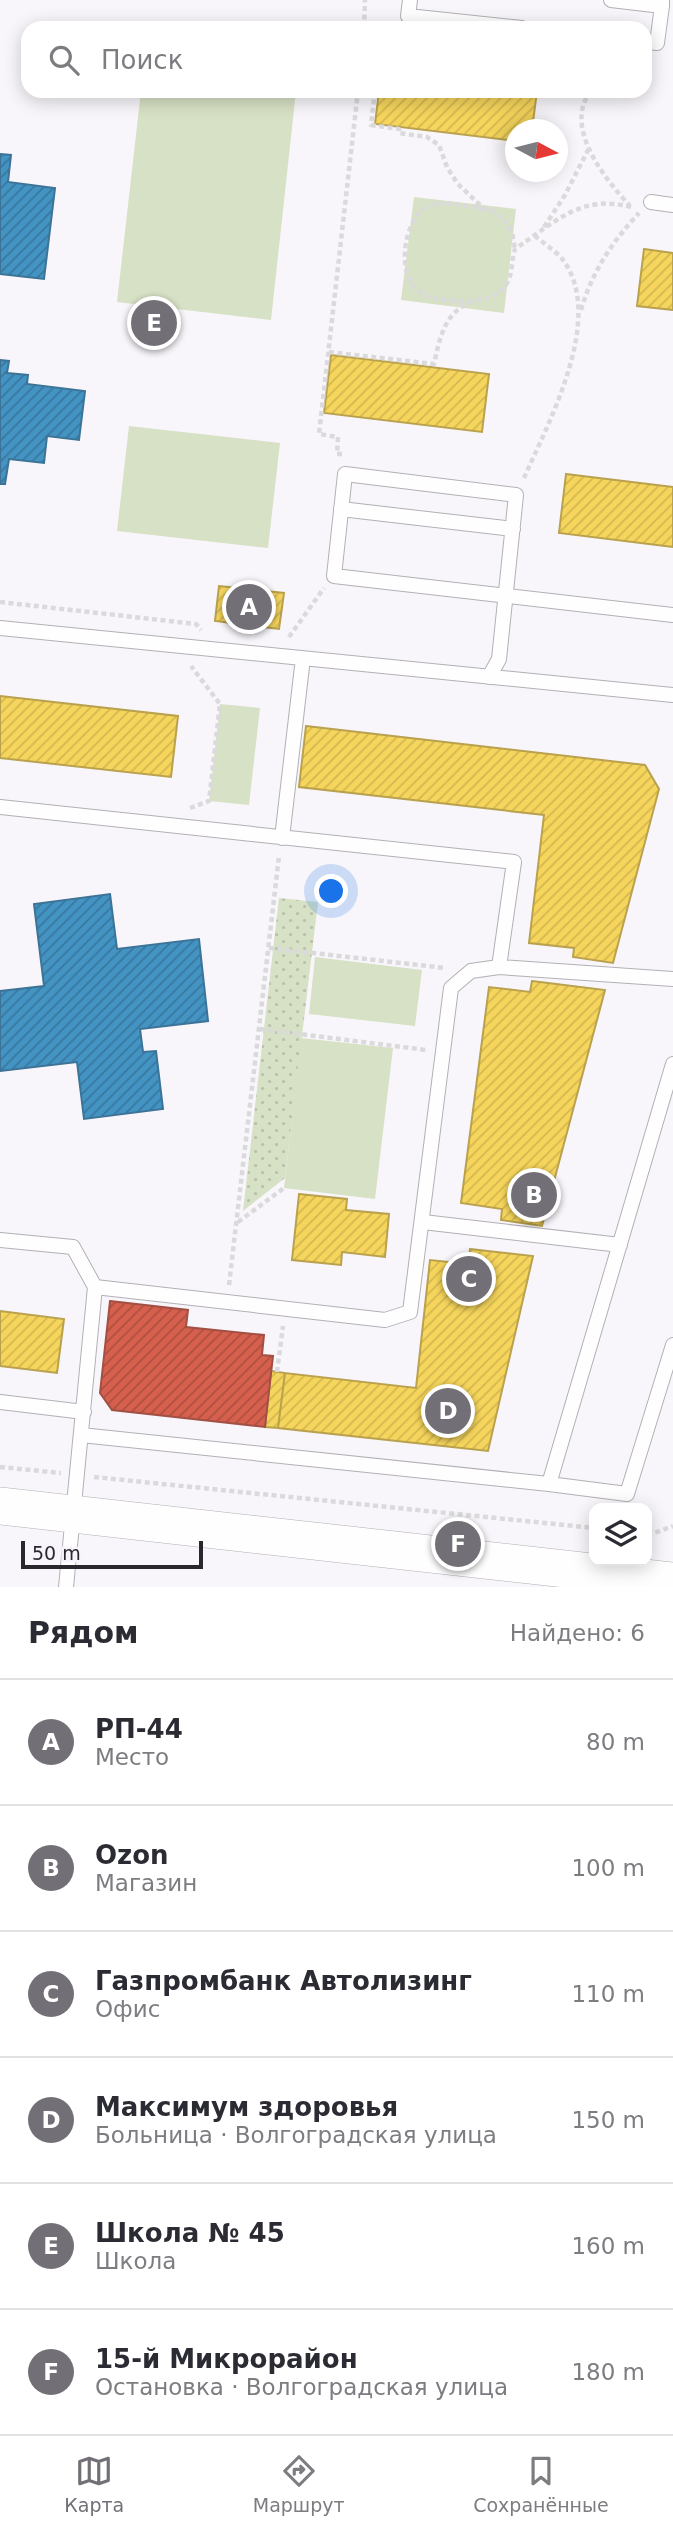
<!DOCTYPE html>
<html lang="ru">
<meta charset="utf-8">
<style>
body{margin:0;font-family:"DejaVu Sans",sans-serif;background:#f7f7f7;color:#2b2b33}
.controls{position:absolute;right:21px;bottom:21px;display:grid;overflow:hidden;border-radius:14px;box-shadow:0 4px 18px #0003}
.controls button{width:63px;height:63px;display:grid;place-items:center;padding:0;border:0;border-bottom:2px solid #e1e1e2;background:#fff;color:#2b2b33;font:35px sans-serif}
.compass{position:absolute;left:505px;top:119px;width:63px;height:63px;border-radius:50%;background:#fff;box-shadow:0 4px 18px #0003;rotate:97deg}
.scale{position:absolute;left:21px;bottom:18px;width:182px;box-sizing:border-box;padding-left:7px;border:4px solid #2a272f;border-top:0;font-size:19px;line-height:24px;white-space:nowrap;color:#2a272f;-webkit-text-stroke:5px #f7f4fc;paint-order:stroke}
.you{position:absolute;left:332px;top:892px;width:24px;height:24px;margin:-18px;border:5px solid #fff;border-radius:50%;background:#1a73e8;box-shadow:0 0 0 10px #1a73e833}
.badge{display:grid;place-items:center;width:46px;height:46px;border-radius:50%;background:#726f76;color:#fff;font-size:23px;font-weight:700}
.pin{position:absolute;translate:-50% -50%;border:4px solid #fff;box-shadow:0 2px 7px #0006}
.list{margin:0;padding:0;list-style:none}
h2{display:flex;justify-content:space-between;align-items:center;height:91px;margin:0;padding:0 28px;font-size:30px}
h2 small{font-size:23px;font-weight:400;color:#7c7c81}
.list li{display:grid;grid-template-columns:46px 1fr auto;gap:21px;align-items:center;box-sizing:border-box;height:126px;padding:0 28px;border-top:2px solid #e1e1e2}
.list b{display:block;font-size:26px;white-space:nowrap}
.list p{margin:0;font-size:23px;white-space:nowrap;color:#7c7c81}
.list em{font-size:23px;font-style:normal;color:#7c7c81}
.icon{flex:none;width:38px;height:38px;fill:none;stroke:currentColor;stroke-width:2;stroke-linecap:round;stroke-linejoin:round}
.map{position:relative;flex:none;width:673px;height:1587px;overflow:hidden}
.search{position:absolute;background:#fff;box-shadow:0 4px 18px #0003;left:21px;right:21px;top:21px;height:77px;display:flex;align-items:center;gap:18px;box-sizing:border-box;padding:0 24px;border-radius:21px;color:#7c7c81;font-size:26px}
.sheet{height:847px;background:#fff}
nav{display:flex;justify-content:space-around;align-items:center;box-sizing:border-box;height:98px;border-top:2px solid #e1e1e2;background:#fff;font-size:19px;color:#7c7c81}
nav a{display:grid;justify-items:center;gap:4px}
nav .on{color:#726f76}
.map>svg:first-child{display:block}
.grass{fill:url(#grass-dots)}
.park{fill:#d7e1c5}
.homes{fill:url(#homes-hatch);stroke:#b9a14e;stroke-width:2}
.shops{fill:url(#shops-hatch);stroke:#a24f44;stroke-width:2}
.schools{fill:url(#schools-hatch);stroke:#3c7397;stroke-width:2}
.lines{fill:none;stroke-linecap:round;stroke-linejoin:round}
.lane-casing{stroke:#b2b0b5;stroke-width:16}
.secondary-casing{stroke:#b2b0b5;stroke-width:38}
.path{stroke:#dad9db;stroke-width:4.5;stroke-dasharray:5 3.5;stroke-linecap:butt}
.lane{stroke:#fefefe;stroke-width:14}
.secondary{stroke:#fefefe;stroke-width:37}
</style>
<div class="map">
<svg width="673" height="1587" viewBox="0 0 673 1587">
<defs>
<pattern id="grass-dots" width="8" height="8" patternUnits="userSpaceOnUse" patternTransform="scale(1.75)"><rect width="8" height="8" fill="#d7e1c5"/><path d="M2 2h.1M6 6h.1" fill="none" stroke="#b9c1aa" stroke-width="1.8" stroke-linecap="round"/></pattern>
<pattern id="homes-hatch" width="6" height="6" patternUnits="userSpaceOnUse" patternTransform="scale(1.75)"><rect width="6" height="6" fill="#f6d55c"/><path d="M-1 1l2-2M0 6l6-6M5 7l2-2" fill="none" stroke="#d3b750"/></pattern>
<pattern id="shops-hatch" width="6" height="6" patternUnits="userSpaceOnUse" patternTransform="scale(1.75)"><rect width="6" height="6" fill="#d6604d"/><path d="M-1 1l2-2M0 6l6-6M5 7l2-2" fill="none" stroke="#ae4f40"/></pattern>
<pattern id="schools-hatch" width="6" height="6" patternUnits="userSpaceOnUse" patternTransform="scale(1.75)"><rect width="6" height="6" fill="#4393c3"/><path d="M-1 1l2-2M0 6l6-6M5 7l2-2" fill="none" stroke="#38789f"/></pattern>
</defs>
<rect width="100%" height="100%" fill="#f8f6fa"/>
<path class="grass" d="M279,898l39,4 -33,276 -42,33z"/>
<path class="park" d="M141,91h155l-25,229 -154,-18z
M414,197l102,12 -12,104 -103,-13z
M129,426l151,17 -12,105 -151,-17z
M220,704l40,4 -11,97 -40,-4z
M315,957l107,13 -7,56 -106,-12z
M301,1038l92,10 -18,151 -91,-11z"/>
<path class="homes" d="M379,91h158l-5,39h-16v11l-141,-17z
M644,249l29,4v57l-36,-4z
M331,355l158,19 -7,58 -158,-19z
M566,474l107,13v60l-114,-14z
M219,586l65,7 -5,36 -64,-8z
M0,696l178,20 -7,61 -171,-19z
M306,726l339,39 14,24 -46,174 -40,-6 1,-9 -45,-5 15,-128 -245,-28z
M532,981l73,9 -63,236 -41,-6 1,-11 -41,-6 28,-216 41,5z
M299,1194l48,5 -1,11 43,4 -4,43 -43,-5 -1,13 -49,-5z
M470,1249l63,7 -45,195 -210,-23 7,-55 131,15 14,-128 38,4z
M0,1311l64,8 -7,54 -57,-7z
M271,1371l14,2 -7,55 -13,-1z"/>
<path class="shops" d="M110,1301l78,9 -2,17 78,8 -2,20 11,1 -8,71 -153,-17 -12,-17z"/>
<path class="schools" d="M0,154l11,1 -3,27 47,6 -11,91 -44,-5z
M0,360l9,1 -2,12 21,2 -1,9 58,7 -6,49 -32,-4 -3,27 -35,-4 -4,25h-5z
M110,894l7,55 82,-10 9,82 -68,8 3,23 13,-1 7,58 -79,10 -7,-57 -77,9v-80l44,-5 -10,-82z"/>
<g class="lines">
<g class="lane-casing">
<path id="lane" d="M410,0l-2,16 114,12
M611,0l51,6v-6
M645,41l12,2 5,-37
M651,202l22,3
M341,509l172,20
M0,628l673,67
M489,677l10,-18 17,-164 -171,-21 -11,102 339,39
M0,807l514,55 -15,105 -28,4 -20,17 -41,324 -25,8 -290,-33 -29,300
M282,838l21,-180
M499,967l174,12
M423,1222l197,23
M0,1240l73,7 22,40
M0,1402l84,10
M81,1435l468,49 124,-420
M549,1484l78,10 46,-149"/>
</g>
<g class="secondary-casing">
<path id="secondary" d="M0,1506l673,75"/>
</g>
<path class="path" d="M364,28l1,-28
M383,28l8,-5
M375,91l-4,34 28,4v4l28,4 12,8 8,22 10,16 27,26 8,1 12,9 8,13 3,17
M591,91c-29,36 15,89 39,115
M544,227l21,-32 23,-45
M472,302c-17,-2 -40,0 -53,-11 -25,-17 -15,-80 15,-87 15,-3 35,3 49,5
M581,310c11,-38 31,-68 58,-97
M329,352l105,12c6,-26 10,-52 38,-62 15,-5 22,-2 33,-16 8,-9 6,-26 10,-37 39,-26 67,-57 119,-41
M342,454h-5l1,-17 -19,-3 39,-343
M524,478c24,-55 82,-160 39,-218 -7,-9 -20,-17 -28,-24
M0,602l196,22 5,6
M289,637l35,-49
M190,808l19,-7 11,-97 -29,-38
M269,948l176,20
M260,1029l166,21
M238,1222l46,-34
M229,1285l50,-429
M277,1372l6,-46
M0,1467l61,6
M94,1477l500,51
M647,1532l7,1 19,-7"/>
<use href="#lane" class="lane"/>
<use href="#secondary" class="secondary"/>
</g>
</svg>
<div class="controls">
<button><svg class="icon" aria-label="layers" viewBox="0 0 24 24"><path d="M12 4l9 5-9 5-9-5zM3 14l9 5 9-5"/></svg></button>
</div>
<svg class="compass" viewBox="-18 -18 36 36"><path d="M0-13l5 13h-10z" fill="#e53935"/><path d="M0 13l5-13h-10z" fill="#7c7c81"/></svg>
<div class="scale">50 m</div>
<div class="you"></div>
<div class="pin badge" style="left:249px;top:607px">A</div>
<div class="pin badge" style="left:534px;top:1195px">B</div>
<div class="pin badge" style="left:469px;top:1279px">C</div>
<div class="pin badge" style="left:448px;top:1411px">D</div>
<div class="pin badge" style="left:154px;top:323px">E</div>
<div class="pin badge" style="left:458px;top:1544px">F</div>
<div class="search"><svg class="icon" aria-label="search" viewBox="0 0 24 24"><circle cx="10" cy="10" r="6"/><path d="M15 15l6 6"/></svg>Поиск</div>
</div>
<section class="sheet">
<h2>Рядом<small>Найдено: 6</small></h2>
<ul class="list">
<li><span class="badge">A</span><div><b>РП-44</b><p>Место</p></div><em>80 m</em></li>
<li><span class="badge">B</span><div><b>Ozon</b><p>Магазин</p></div><em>100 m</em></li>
<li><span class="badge">C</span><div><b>Газпромбанк Автолизинг</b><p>Офис</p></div><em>110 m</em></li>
<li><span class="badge">D</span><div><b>Максимум здоровья</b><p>Больница · Волгоградская улица</p></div><em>150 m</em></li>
<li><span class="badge">E</span><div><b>Школа № 45</b><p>Школа</p></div><em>160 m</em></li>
<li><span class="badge">F</span><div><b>15-й Микрорайон</b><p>Остановка · Волгоградская улица</p></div><em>180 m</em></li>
</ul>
</section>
<nav>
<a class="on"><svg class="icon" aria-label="map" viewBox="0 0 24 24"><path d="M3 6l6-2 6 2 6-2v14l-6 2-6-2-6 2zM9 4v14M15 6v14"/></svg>Карта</a>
<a><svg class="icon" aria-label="directions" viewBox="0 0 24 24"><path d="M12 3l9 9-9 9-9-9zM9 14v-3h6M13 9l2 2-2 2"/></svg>Маршрут</a>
<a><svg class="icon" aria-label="saved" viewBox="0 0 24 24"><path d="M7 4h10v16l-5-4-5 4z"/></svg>Сохранённые</a>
</nav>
